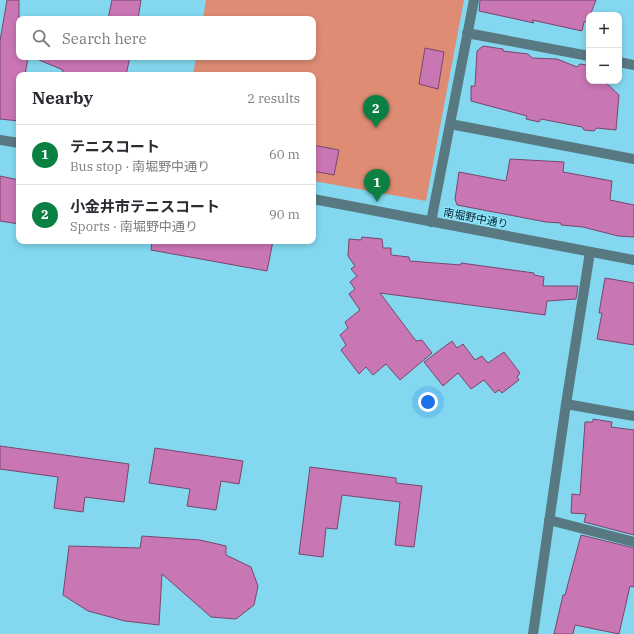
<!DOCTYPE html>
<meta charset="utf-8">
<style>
body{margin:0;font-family:"IBM Plex Serif","Noto Sans JP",serif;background:#f2f2f3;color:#2b2b33}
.controls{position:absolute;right:12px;top:12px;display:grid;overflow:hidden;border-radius:8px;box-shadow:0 2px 6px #0003}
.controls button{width:36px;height:36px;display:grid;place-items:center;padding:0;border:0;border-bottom:1px solid #e1e1e2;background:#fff;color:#2b2b33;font:20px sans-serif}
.you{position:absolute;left:428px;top:402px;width:14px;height:14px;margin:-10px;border:3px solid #fff;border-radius:50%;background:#1a73e8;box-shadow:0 0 0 6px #1a73e833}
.badge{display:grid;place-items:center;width:26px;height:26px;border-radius:50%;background:#0b8043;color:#fff;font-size:13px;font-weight:700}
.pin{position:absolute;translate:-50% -33px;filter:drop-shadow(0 1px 2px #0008)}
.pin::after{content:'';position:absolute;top:21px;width:14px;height:12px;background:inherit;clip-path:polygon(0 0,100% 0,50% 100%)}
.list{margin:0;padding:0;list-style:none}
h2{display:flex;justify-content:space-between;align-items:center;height:52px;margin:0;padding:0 16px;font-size:17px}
h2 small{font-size:13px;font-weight:400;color:#7c7c81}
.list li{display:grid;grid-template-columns:26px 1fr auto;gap:12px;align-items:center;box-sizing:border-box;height:60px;padding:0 16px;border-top:1px solid #e1e1e2}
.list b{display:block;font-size:15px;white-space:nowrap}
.list p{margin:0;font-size:13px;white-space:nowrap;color:#7c7c81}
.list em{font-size:13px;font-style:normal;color:#7c7c81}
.icon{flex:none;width:22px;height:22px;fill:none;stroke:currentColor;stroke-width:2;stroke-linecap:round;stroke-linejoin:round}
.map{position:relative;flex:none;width:634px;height:634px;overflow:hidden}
.search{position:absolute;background:#fff;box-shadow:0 2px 6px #0003;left:16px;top:16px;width:300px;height:44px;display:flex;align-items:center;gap:10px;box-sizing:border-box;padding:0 14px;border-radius:8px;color:#7c7c81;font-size:15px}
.panel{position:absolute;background:#fff;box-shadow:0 2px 6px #0003;left:16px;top:72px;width:300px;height:172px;border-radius:8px}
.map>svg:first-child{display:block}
.green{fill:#de8c74}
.building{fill:#c976b4;stroke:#79466c}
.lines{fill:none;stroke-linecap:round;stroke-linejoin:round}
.minor{stroke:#587982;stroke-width:10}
.labels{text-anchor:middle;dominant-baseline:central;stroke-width:3;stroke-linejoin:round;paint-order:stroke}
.street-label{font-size:11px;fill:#00212a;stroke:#90e5fd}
</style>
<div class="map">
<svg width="634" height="634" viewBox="0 0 634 634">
<rect width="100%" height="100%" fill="#83d8ef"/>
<path class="green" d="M206,0h258l-38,201 -113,-20v-106h-120l3,-18h117v-38h-110z"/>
<path class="building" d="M7,0h12v57l9,1 -3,17h-6v46l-19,-2v-78z
M112,0h29l-3,19h-30z
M480,0h116l-8,21 -4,1 -2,9 -50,-11 2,3 -55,-12z
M483,46l20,3v2l25,3 4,4 25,1 20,8 3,-3 7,1 2,2v14h15l15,14 -3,35 -19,-2 -3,3 -10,-1 -2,-3 -41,-8 -2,3 -13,-3 1,-3 -56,-15v-15h4l2,-35z
M425,48l19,4 -6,37 -19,-5z
M32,57h98l-4,18h-64l1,-5z
M313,145l26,5 -5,25 -21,-4z
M510,159l54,3 -1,10 49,9 -2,19 24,5v32l-16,-1 -35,-9 -22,-2v-2l-15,-1 -89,-17 -2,-6 4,-27 47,9z
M0,176l19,4v44l-19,-3z
M362,237l20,2 1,9h8v7l18,2 1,4 51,4v-2l73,10v2l10,2 -1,9h35l-2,13 -29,2 -2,14 -165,-22 36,48 6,-1 10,13 -32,27 -14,-16 -13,11 -7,-8 -7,7 -18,-24 5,-5 -6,-10 8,-7 -3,-6 15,-12 -11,-16 6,-5 -5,-7 7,-6 -6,-7 4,-3 -7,-10 1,-17 12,1z
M152,241h121l-6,30 -116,-21z
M605,278l29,5v62l-37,-6 5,-26h-3z
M452,341l5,7 6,-4 12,16 7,-4 6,7 16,-11 16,21 -3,4 2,3 -17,13 -3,-3 -4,3 -11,-13 -13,9 -13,-16 -15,13 -19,-24z
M593,419l19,3 -1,5 23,3v105l-50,-13 2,-8 -15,-1 1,-19 8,1 5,-73h8z
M0,446l129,18 -5,38 -39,-5 -2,15 -29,-4 4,-31 -58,-8z
M155,448l88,13 -4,23 -18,-3 -5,29 -29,-4 3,-17 -41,-6z
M310,467l86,11v5l26,3 -8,61 -19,-2 5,-43 -58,-7 -5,34 -11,-1 -3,29 -24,-3z
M581,535l53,13v39l-4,-1 -11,48 -44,-9 -2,9h-19l9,-39h2z
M142,536l58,4 26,6v9l25,12 7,19 -4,19 -18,14 -25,-2 -49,-43 -3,51 -34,-4 -37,-10 -25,-16 6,-49 71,2z"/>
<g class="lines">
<path class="minor" d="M467,33l122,23
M619,62l15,3
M450,124l184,35
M0,140l19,3
M313,199l321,61
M431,222l43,-222
M566,404l68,12
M549,520l85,22
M533,634l33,-230 24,-152"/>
</g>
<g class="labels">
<g class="street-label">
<text transform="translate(476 218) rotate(11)">南堀野中通り</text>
</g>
</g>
</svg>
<div class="controls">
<button>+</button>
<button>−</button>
</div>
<div class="you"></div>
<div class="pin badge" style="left:377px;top:202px">1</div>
<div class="pin badge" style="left:376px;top:128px">2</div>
<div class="search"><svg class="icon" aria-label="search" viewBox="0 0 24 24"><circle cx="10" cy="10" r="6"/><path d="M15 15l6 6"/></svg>Search here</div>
<section class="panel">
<h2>Nearby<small>2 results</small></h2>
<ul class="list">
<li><span class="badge">1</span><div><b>テニスコート</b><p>Bus stop · 南堀野中通り</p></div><em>60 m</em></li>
<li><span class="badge">2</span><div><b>小金井市テニスコート</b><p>Sports · 南堀野中通り</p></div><em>90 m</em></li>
</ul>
</section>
</div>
